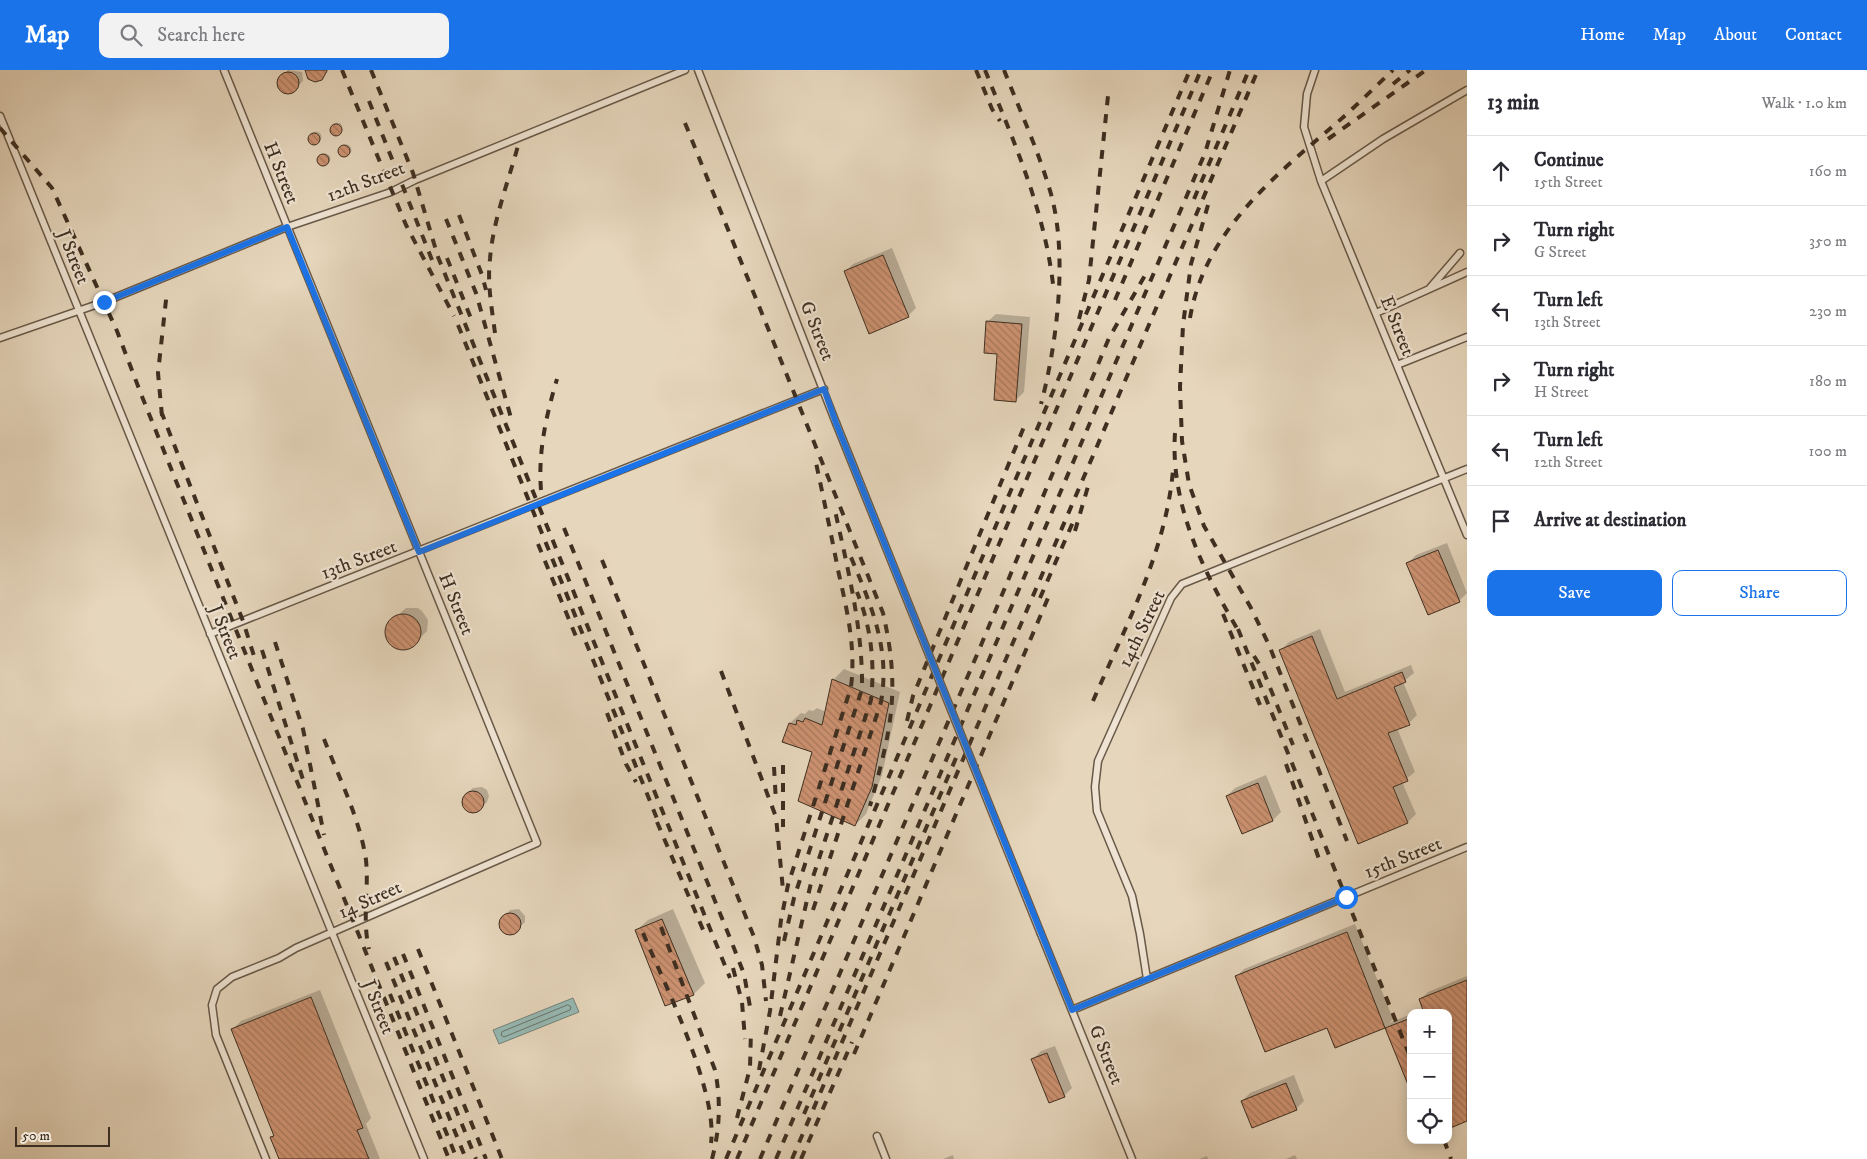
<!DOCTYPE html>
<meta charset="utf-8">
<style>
body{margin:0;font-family:"IM FELL DW Pica",serif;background:#f2f2f3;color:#2b2b33}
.controls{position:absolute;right:15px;bottom:15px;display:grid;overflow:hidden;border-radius:10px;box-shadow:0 2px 12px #0003}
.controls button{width:45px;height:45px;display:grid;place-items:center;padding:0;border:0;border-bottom:1px solid #e1e1e2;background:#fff;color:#2b2b33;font:25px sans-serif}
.scale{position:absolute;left:15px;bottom:12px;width:95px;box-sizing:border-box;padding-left:5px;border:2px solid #3e2f21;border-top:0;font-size:14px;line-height:18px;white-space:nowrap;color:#3e2f21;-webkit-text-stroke:4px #efe4d3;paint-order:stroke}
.stop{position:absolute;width:15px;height:15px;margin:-11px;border:4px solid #1a73e8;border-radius:50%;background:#fff}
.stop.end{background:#1a73e8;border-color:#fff;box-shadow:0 1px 5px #0008}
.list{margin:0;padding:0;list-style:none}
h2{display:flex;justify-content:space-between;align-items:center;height:65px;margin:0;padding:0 20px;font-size:21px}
h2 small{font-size:16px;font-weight:400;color:#7c7c81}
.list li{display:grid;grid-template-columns:32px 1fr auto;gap:15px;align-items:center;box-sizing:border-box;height:70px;padding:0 20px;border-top:1px solid #e1e1e2}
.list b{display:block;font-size:19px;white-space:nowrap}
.list p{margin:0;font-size:16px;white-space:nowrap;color:#7c7c81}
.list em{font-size:16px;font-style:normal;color:#7c7c81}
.actions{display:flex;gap:10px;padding:15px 20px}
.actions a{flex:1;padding:11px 0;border:1px solid #1a73e8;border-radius:10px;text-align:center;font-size:18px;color:#1a73e8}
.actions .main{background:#1a73e8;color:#fff}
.icon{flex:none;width:28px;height:28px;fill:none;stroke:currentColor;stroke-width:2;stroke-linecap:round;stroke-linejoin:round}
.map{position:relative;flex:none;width:1467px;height:1089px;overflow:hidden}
header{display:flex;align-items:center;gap:30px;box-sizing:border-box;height:70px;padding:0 25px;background:#1a73e8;color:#fff}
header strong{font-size:24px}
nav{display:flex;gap:28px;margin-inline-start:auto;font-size:18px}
.search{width:350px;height:45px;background:#f2f2f3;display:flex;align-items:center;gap:12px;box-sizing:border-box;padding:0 18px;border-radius:10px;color:#7c7c81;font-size:19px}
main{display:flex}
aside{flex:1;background:#fff}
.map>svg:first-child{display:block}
.water{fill:#96b9b4;stroke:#738279}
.shadow{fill:#0003}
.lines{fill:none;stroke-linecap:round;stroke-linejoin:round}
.shore{stroke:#6a746a;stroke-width:1}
.building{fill:url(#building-back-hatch);stroke:#3e2f21}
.lane-casing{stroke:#685948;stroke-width:9}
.lane{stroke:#efe4d3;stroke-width:6}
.rail{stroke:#3e2f21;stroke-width:4;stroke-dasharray:9 9;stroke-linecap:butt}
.lane-bridge-casing{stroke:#685948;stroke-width:9;stroke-linecap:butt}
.lane-bridge{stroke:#efe4d3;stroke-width:6}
.route{stroke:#1a73e8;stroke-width:6}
.labels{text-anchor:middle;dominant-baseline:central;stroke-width:4.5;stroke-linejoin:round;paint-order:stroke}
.street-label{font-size:19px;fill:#3e2f21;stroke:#efe4d3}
</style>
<header>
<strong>Map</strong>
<div class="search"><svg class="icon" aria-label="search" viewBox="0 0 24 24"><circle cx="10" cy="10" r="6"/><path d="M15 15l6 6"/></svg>Search here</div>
<nav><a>Home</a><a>Map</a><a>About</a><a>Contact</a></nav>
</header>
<main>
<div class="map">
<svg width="1467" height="1089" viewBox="0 0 1467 1089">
<defs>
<pattern id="building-back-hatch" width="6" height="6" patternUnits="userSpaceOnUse" patternTransform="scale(1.25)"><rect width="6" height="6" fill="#cd9271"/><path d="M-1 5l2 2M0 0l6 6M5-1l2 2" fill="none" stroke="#a8785c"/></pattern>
</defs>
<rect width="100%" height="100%" fill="#e6d6bc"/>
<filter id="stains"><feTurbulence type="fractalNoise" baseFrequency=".004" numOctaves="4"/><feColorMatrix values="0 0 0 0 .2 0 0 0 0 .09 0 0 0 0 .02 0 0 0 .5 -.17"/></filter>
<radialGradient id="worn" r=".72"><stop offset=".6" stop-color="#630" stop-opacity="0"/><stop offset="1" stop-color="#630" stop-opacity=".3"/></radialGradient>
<path class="water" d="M573,928l6,14 -80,32 -6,-14z"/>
<path class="shadow" d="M288,0l14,2 1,9 -13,12 -6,-1 -5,-5v-6z
M331.5 58a5.5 5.5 0 1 1 11 0a5.5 5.5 0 1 1-11 0Z
M310.5 67a5.5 5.5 0 1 1 11 0a5.5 5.5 0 1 1-11 0Z
M340.5 80a5.5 5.5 0 1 1 11 0a5.5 5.5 0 1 1-11 0Z
M319.5 89a5.5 5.5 0 1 1 11 0a5.5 5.5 0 1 1-11 0Z
M892,178l24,60 -8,8 -63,-44 8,-8z
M996,244l34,3 -6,75 -8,8 -29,-78z
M1447,473l20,50 -8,8 -51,-38 8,-8z
M406,538h12l4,3 6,9 -1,11 -16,16 -10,2 -10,-4 -5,-10 2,-11z
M1320,559l25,63 66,-27 3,8 -11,9 14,33 -8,8 -12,5 18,44 -13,10 14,32 -8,8 -49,20 -78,-192 8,-8z
M844,599l56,23 -18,83 -16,39 -11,11 -41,-74 -24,-28 11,-10 4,1 4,-4 4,1 4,-3 9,4 8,-33z
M1266,705l15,37 -8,8 -31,12 -15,-36 8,-8z
M482,717l5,3 2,6 -2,6 -6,6 -9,4 -6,-3 -2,-10 3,-6 6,-5z
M519,839l6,7v6l-13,12 -6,-1 -5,-5 -1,-7 10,-11z
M673,839l32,74 -11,11 -28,10 -29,-74 11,-10z
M1355,854l38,95 -4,4 22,-9v74l-24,-59 4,-4 -55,22 -8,-21 -92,-49 8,-8z
M1467,906v144l-19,-107h-33l9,-4 -4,-9 8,-8z
M320,920l51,128 -5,6 14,35h-100l-8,-21 3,-3 -42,-106 8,-8z
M1055,976l17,42 -8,8 -31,-37 8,-8z
M1294,1005l10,26 -8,8 -54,-8 8,-8z
M953,1085l1,4h-11z
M1295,1085l2,4h-11z
M1207,1086l1,3h-9z"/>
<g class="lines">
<path class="shore" d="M568,935l3,2 -1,3 -66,27 -3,-2 1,-3z"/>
</g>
<path class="building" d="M305,0h22v1l-5,9 -7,2 -7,-3z
M277 13a11 11 0 1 1 22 0a11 11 0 1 1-22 0Z
M330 60a6 6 0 1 1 12 0a6 6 0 1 1-12 0Z
M308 69a6 6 0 1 1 12 0a6 6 0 1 1-12 0Z
M338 81a6 6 0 1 1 12 0a6 6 0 1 1-12 0Z
M317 90a6 6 0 1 1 12 0a6 6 0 1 1-12 0Z
M883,185l26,62 -40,17 -25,-63z
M986,251l36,3 -6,78 -22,-2 3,-46 -13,-1z
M1438,480l22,52 -32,13 -22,-52z
M385 562a18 18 0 1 1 36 0a18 18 0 1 1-36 0Z
M1312,566l25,63 65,-27 4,10 -12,5 16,38 -22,8 20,48 -15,6 15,36 -50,21 -79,-194z
M832,609l57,24 -17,84 -17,39 -57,-25 14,-49 -30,-10 7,-19 7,2 1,-5 6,2 2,-4 17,7z
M1258,713l15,38 -31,13 -16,-38z
M462 732a11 11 0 1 1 22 0a11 11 0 1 1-22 0Z
M499 854a11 11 0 1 1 22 0a11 11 0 1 1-22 0Z
M662,849l32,76 -29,11 -30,-76z
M1347,862l38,96 -50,20 -8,-20 -62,24 -30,-76z
M1467,910v141l-19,8v-116h-24l-5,-14z
M311,927l52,131 -6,2 12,29h-90l-9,-22 4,-1 -43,-107z
M1411,948v74l-26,-64z
M1047,983l18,44 -16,6 -18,-44z
M1286,1013l11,27 -45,18 -11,-27z"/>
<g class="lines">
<g class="lane-casing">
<path id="lane" d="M224,0l313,773 -241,105 -17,10 -47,19 -15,12 -5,16 4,30 50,124
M698,0l138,353
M1315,0l-8,24 -3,33 17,54 146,354
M0,46l424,1043
M1321,111l62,-42 84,-49
M1430,218l30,-35
M1376,243l91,-41
M0,268l104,-36 183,-75 104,-35 24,-12 270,-110
M1397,295l70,-28
M210,564l614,-245
M1041,864l91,225
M1147,909l-7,-45 -8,-38 -35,-85 -2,-24 3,-26 73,-163 11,-14 285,-115
M1072,940l395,-163
M877,1066l9,23"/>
</g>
<use href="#lane" class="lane"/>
<path class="rail" d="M342,0l64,155 48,91
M371,0l42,103 25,84 292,721
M976,0l16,39 8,12
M985,0c28,70 59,138 68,214
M1004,0c16,41 35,82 47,124 17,61 6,150 -10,210
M1393,14l17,-14
M369,31l65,164
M685,53l198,490c18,78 8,117 -13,193
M0,58l52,60 65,143 24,63 308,765
M1328,69l98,-69
M1194,129l55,-129
M1208,135l-17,59 -8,61 -3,62 2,54 7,43 15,42 47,82 18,37 78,196
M459,145l23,60 4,15
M446,149l30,74 35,125
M447,188l25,63
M1115,230l98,-230
M1190,248c14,-84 81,-139 142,-191 21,-18 41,-38 61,-57
M1079,249l10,-39 19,-184
M458,255l202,501
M495,263c-3,-24 -8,-49 -5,-74 3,-39 19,-79 29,-117
M161,341l82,210 11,35
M162,346l-4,-43 9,-82
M1175,363c-5,73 30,142 66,202
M541,420c-3,-38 5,-74 16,-111
M564,458l168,415 12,31 7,38
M1075,461l14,-48
M538,474l39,95
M602,490l152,377 8,28 4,36
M1040,528l33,-76
M1223,544l37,91
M1238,559l173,430
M275,572l28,87 21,106
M262,580l43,136
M1254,586l9,14 30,75
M721,601l55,146 7,73
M1093,631c32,-74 73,-149 80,-231
M607,643l19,51 10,18
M907,651l6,-25 113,-274
M324,669c15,39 36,80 42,121 3,30 -4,60 3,89
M1286,694l33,95
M783,695v62
M774,697l2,35
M657,752l47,110
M813,840l68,-208c10,-56 -12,-101 -33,-152
M661,857l54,143c6,30 5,59 -3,89
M643,863c21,50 75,158 68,210
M784,871l10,-43 68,-209c1,-62 -15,-123 -28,-183
M418,879l84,210
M403,884l83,205
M394,887l82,202
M386,892l80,197
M733,898l9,34 3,37
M390,924l67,165
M780,946l31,-133 60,-183c4,-38 0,-73 -14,-108
M854,984l197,-463
M759,1000l11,-59 11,-91 7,-35 63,-198c5,-40 -4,-77 -13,-117 -7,-37 -15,-74 -23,-112
M804,1044l152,-356
M737,1048l13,-50 1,-38
M1444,1070l7,19
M726,1089l464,-1089
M737,1089l464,-1089
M760,1089l219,-509 130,-312 38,-66
M776,1089l429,-1006 25,-83
M792,1089l466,-1089
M801,1089l51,-117"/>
<g class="lane-bridge-casing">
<path id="lane-bridge" d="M836,353l205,511"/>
</g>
<use href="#lane-bridge" class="lane-bridge"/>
</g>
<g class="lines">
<path class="route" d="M104,232l183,-75 132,325 405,-163 12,34 236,587 274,-113"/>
</g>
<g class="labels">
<g class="street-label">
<text transform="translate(281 103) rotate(68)">H Street</text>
<text transform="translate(366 112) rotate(-21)">12th Street</text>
<text transform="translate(73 187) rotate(68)">J Street</text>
<text transform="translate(1397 256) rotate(68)">E Street</text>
<text transform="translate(817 261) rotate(68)">G Street</text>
<text transform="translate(359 490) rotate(-21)">13th Street</text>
<text transform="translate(456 534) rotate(68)">H Street</text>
<text transform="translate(1142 559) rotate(-64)">14th Street</text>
<text transform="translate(225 562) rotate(68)">J Street</text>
<text transform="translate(1403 788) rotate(-22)">15th Street</text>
<text transform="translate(370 830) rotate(-24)">14 Street</text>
<text transform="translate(378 937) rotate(68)">J Street</text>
<text transform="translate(1106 985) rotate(68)">G Street</text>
</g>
</g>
<rect width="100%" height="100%" filter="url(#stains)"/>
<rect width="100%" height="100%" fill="url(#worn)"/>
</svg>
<div class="controls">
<button>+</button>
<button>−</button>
<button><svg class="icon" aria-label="locate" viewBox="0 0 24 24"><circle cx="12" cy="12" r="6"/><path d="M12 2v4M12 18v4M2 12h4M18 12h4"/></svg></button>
</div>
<div class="scale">50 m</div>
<div class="stop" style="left:1346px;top:827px"></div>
<div class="stop end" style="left:104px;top:232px"></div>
</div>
<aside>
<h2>13 min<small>Walk · 1.0 km</small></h2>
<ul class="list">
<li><svg class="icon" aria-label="ahead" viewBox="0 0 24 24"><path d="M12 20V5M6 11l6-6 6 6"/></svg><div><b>Continue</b><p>15th Street</p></div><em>160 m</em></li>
<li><svg class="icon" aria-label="right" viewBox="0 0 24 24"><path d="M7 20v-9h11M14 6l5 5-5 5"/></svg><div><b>Turn right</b><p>G Street</p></div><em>350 m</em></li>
<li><svg class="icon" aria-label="left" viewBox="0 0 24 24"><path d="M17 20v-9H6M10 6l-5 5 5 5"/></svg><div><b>Turn left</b><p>13th Street</p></div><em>230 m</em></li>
<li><svg class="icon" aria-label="right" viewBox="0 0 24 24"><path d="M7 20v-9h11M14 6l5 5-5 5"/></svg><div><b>Turn right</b><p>H Street</p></div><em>180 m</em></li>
<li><svg class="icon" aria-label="left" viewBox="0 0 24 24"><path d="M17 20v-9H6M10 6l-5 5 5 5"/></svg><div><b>Turn left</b><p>12th Street</p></div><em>100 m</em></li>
<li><svg class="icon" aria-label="arrive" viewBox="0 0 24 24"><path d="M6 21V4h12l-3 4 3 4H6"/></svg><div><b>Arrive at destination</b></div></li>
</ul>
<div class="actions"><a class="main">Save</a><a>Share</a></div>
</aside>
</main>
